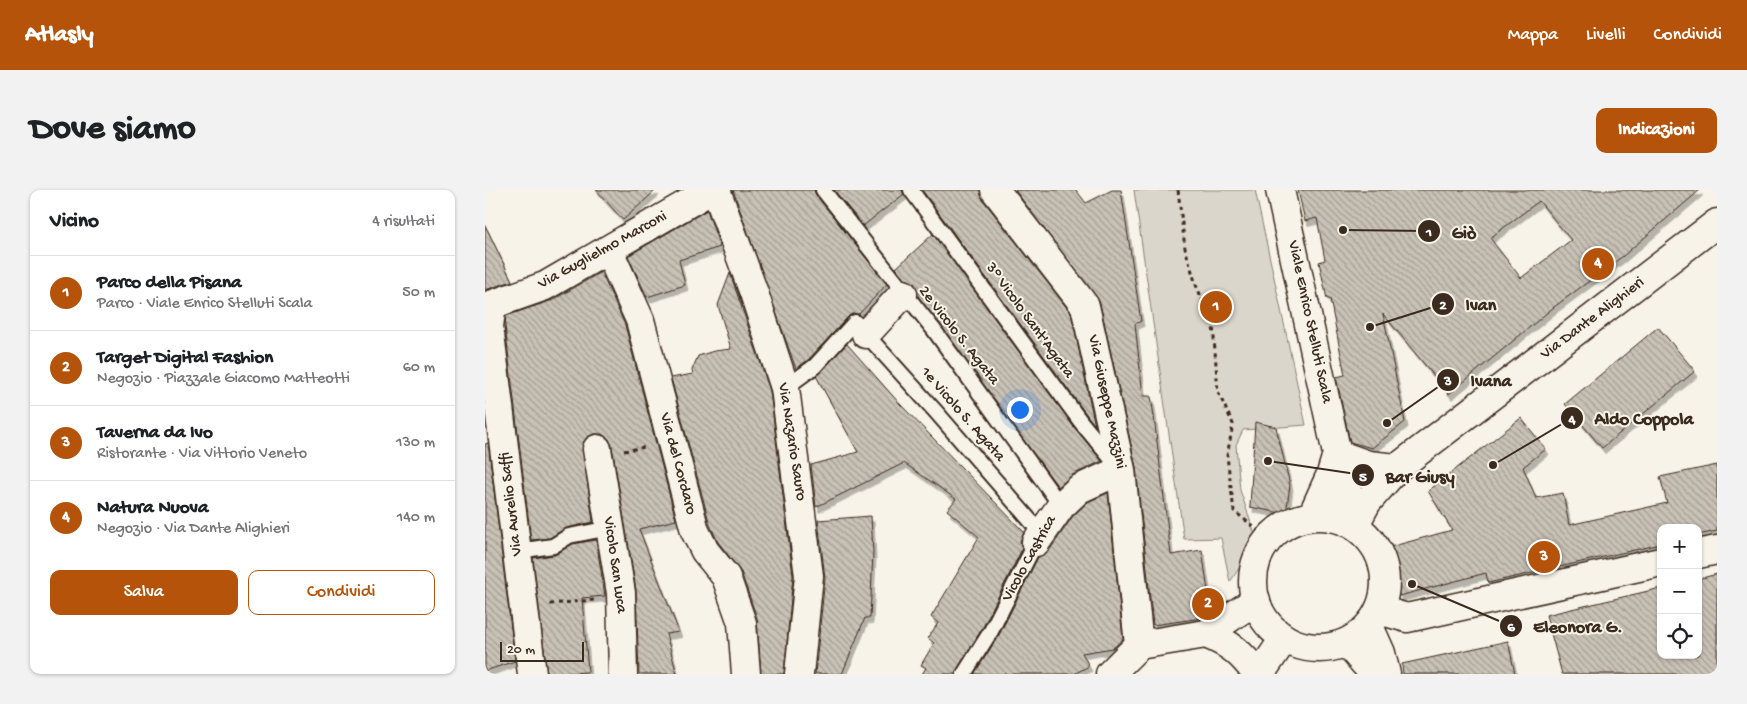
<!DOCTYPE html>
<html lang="it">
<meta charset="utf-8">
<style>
body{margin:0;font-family:"Gochi Hand",sans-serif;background:#f2f2f2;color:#202124}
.controls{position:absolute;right:15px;bottom:15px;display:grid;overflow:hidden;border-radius:10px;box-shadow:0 1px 4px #0004}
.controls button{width:45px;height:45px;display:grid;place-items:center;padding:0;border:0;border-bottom:1px solid #e0e0e0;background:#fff;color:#202124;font:25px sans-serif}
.scale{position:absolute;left:15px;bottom:12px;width:84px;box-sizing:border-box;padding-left:5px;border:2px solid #3b2a1e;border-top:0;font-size:14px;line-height:18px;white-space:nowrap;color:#3b2a1e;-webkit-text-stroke:4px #f7f3e8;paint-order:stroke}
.you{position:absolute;left:534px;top:219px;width:18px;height:18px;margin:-12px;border:4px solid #fff;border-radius:50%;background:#1a73e8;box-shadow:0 0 0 8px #1a73e833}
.badge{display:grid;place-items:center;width:32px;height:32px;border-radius:50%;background:#b45309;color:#fff;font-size:16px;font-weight:700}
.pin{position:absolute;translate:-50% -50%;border:2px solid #fff;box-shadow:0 1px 5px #0006}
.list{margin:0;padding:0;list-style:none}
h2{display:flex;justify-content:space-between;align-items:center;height:65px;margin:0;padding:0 20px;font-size:21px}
h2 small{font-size:16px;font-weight:400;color:#757577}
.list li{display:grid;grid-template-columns:32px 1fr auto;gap:15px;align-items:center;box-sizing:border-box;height:75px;padding:0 20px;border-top:1px solid #e0e0e0}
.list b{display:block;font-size:19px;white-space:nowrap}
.list p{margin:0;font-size:16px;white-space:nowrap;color:#757577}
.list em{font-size:16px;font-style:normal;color:#757577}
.actions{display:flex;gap:10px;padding:15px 20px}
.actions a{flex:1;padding:11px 0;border:1px solid #b45309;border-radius:10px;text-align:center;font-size:18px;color:#b45309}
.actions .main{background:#b45309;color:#fff}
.icon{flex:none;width:28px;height:28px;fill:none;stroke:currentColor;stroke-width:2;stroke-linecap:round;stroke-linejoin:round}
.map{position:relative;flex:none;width:1232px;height:484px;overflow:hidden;border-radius:10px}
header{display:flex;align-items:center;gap:30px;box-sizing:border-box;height:70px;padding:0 25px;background:#b45309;color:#fff}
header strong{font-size:24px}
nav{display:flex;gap:28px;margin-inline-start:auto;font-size:18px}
.intro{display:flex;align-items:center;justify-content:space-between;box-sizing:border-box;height:120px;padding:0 30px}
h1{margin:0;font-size:35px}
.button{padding:12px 22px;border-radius:10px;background:#b45309;color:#fff;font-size:18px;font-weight:700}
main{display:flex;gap:30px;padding:0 30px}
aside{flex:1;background:#fff;border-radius:10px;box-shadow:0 1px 4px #0004}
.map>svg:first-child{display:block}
.green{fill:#dbd6cb;stroke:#8b8074}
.building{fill:url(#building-back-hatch);stroke:#3b2a1e;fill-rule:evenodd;filter:url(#shadow)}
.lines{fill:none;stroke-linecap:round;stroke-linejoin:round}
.lane-casing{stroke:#3b2a1e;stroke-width:18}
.street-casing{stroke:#3b2a1e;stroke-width:31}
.secondary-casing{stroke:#3b2a1e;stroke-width:31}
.path{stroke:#3b2a1e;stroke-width:3;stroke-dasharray:4 4;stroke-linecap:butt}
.lane{stroke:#f7f3e8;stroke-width:14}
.street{stroke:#f7f3e8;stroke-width:28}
.secondary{stroke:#f7f3e8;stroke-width:28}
.labels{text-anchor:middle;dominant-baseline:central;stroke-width:4;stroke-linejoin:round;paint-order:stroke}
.street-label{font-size:16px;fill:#3b2a1e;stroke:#f7f3e8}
.leader{fill:none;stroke:#3b2a1e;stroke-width:2}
.callout-dot{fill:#3b2a1e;stroke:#f7f3e8;stroke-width:2}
.mark-label{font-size:15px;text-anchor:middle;font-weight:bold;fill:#fff}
.callout-label{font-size:18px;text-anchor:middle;font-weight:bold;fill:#3b2a1e;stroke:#f7f3e8;stroke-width:4;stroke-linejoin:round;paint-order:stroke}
</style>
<header>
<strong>Atlasly</strong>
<nav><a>Mappa</a><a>Livelli</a><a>Condividi</a></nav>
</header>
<div class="intro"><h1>Dove siamo</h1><a class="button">Indicazioni</a></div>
<main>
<aside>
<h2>Vicino<small>4 risultati</small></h2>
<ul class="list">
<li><span class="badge">1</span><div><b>Parco della Pisana</b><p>Parco · Viale Enrico Stelluti Scala</p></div><em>50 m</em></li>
<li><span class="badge">2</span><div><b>Target Digital Fashion</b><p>Negozio · Piazzale Giacomo Matteotti</p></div><em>60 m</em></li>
<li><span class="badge">3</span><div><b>Taverna da Ivo</b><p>Ristorante · Via Vittorio Veneto</p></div><em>130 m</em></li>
<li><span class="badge">4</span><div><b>Natura Nuova</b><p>Negozio · Via Dante Alighieri</p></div><em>140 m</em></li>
</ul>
<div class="actions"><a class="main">Salva</a><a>Condividi</a></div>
</aside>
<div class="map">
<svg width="1232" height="484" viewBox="0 0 1232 484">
<defs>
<pattern id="building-back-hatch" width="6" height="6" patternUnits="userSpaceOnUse" patternTransform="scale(1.25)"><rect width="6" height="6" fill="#c8c1b6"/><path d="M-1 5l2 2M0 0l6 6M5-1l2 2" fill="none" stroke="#a49d93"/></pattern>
<filter id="shadow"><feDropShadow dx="3" dy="5.5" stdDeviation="0" flood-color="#0004"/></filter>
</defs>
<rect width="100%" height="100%" fill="#f7f3e8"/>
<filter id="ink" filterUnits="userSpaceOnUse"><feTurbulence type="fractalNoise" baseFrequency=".02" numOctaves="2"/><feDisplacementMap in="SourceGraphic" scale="10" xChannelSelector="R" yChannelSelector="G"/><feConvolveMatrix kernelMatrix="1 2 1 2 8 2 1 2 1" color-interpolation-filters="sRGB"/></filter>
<g filter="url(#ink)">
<path class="green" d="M649,0h121l51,235 -63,5 -7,15 4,45 17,51 -27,41 -9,-44 -37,1z"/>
<path class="building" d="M111,0h60l-33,30z
M248,0h81l2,5 71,89 -28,30 -10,2 -40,43 -13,10z
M349,0h68l2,4 -41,32z
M437,0h58l3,10 88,113 24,113z
M530,0h61l10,13 26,-13h9l20,131 -6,3 8,72h8l3,21 17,138 31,-5 9,62 -9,6 -49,7 -17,-158 -36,-164z
M813,0h402l-77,66 -69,51 -105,87 -66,-80 22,108 -33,26 -22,-6 -14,-65 9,-2 -15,-76h-3l-8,-37 6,-2 -8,-42 -12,3zM1054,11l32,39 -50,38 -31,-40z
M222,20l13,37 -41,13 6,25 -38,12 -19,-41z
M0,35l27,56 -27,9z
M448,44l141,193 28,34 -30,14 -14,12 -140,-191 -4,-13 -9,-4 -9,-11z
M116,82l24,53 51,195 -37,9 40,103 -13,2 11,40h-38l-3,-84 -24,-144 -3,-7 -7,-5h-8l-7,3 -5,7 11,78 -26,6 -17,10 -19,2 -26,-214 1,-10 47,-16z
M245,83l40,118 23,185 -9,98h-23l-4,-56 -16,-46 -23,-30 -8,-17 -39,-147 22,-4 -1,-4 6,-14 16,-5 17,-2 -13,-44z
M1173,137l37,44 -93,77 -37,-44z
M362,154l53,60 124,128 -4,9 2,8 -39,78 -28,47h-33l4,-6 -5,-3 13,-22 -6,-5 10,-15 -7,-6 48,-80 -32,-27 9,-11 -52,-36 -88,44 -5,-42 47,-13 -42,-76z
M1036,228l25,31 -23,18 13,31 27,-5 6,32 98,-22 -7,-26 57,-12v66l-19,4v-7h-37v16l-173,39 -2,-10 -87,23 -13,-48 66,-18 -24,-39z
M770,232l21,5 14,58 -4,29 -36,-7z
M3,253l27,218 -30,10v-227z
M623,303l15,146 -10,9 -31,5 7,13 -15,8h-100l25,-39 39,-78 11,-6 24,-35 15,-14z
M386,326l2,36 -3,66h-5l-23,56h-27l10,-96 -7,-58z
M111,350l9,56 -23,2 6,74 -41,2 -14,-116 22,-3 17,-11z
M1232,384v100h-155l-16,-59 115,-27v67h37v-76z
M1023,451l7,33h-112l-1,-10z"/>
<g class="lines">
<g class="lane-casing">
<path id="lane" d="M338,0l111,140 127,176
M426,0l170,232 33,40
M300,198l30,-22 40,-44 82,91 104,120
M33,361l35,-5 16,-10 41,-8
M479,484l27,-43 45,-89"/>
</g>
<g class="street-casing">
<path id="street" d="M231,0l38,103 31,95 24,188 -10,98
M510,0l90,116 36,164 18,175
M124,61l31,69 55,211 10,20 21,26 16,46 4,51
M7,115l-3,21 43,348
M0,117l60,-21 166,-96
M381,144l37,-40
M112,259l24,144 2,81
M551,352l25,-36 18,-17 42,-19
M1213,364l19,-4
M894,420l28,8 254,-56
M721,444c25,10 35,19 51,40
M654,455l67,-11 50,-34
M625,484l29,-29
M775,484l24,-35"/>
</g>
<g class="secondary-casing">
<path id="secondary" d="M795,0l57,264 10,21 -1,47
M852,264l31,11 29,3
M827,326l19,-42 6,-20
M768 392a66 66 0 1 1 132 0a66 66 0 1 1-132 0Z
M869,336l13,-24 30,-34 320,-245
M884,436l12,27 5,21
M864,451l3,8 22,25"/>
</g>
<path class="path" d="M693,0l7,58 11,37 17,39 5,68 15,32 -6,32 7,55 35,28
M139,261l21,-4
M65,414l44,-4"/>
<use href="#lane" class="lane"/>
<use href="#street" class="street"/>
<use href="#secondary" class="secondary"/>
</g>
</g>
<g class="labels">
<g class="street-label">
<text transform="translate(118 61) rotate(-29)">Via Guglielmo Marconi</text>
<text transform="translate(1108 129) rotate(-37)">Via Dante Alighieri</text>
<text transform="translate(544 131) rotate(54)">3° Vicolo Sant'Agata</text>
<text transform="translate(824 132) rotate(78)">Viale Enrico Stelluti Scala</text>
<text transform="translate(473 146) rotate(52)">2e Vicolo S. Agata</text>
<text transform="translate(621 212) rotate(78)">Via Giuseppe Mazzini</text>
<text transform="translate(477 225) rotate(49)">1e Vicolo S. Agata</text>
<text transform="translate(306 252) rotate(81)">Via Nazario Sauro</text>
<text transform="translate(192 274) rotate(75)">Via del Cordaro</text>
<text transform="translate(27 314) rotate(-97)">Via Aurelio Saffi</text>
<text transform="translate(545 369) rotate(-61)">Vicolo Castrica</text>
<text transform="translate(129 375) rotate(82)">Vicolo San Luca</text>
</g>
</g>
<path class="leader" d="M858 40L944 41M885 137L958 114M902 233L963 190M1008 275L1087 228M783 271L878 285M927 394L1026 436"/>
<g class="callout-dot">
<circle cx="858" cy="40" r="5"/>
<circle cx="885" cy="137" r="5"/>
<circle cx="902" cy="233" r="5"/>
<circle cx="1008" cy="275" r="5"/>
<circle cx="783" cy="271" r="5"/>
<circle cx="927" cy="394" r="5"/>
<circle cx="944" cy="41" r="12"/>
<circle cx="958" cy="114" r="12"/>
<circle cx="963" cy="190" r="12"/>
<circle cx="1087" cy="228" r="12"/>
<circle cx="878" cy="285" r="12"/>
<circle cx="1026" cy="436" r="12"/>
</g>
<g class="mark-label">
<text x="944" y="46">1</text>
<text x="958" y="119">2</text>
<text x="963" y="195">3</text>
<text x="1087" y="233">4</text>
<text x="878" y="291">5</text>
<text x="1026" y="441">6</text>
</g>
<g class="callout-label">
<text x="979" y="48">Giò</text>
<text x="996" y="120">Ivan</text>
<text x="1006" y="196">Ivana</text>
<text x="1159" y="234">Aldo Coppola</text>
<text x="935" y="292">Bar Giusy</text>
<text x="1093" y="442">Eleonora G.</text>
</g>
</svg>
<div class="controls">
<button>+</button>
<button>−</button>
<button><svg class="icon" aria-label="locate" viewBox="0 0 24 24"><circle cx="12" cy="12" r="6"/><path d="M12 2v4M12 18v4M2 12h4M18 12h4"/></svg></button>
</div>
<div class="scale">20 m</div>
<div class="you"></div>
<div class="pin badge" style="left:731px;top:117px">1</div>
<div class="pin badge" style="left:723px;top:414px">2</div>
<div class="pin badge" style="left:1059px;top:367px">3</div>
<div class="pin badge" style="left:1113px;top:74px">4</div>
</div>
</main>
